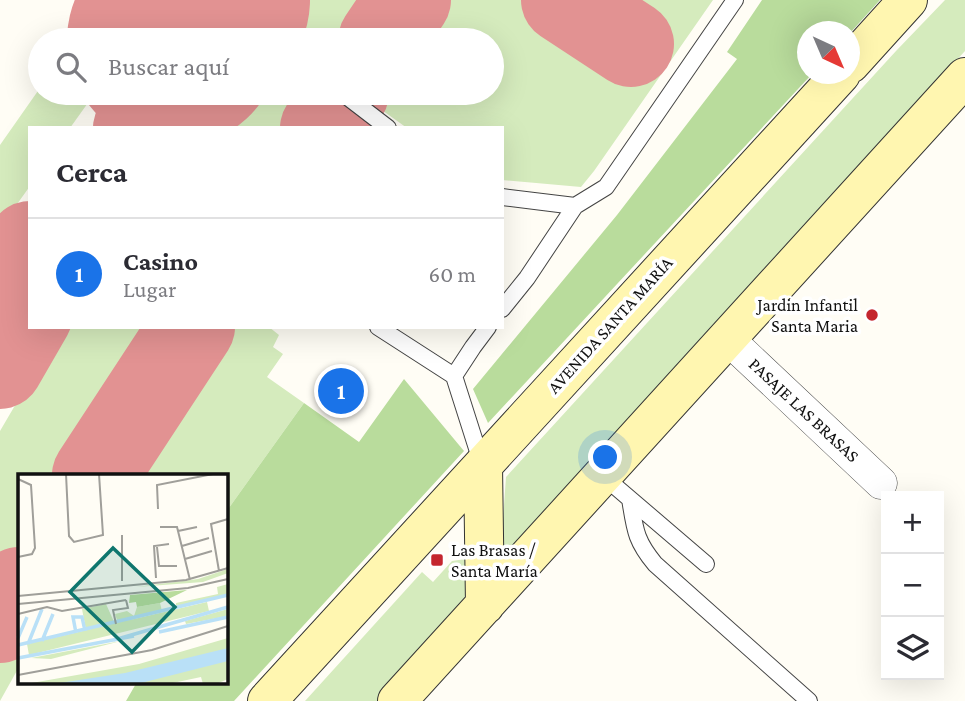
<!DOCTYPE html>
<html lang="es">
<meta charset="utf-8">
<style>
body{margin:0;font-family:"Crimson Pro",serif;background:#f2f2f3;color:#2b2b33}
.controls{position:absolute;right:21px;bottom:21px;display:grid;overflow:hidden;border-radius:0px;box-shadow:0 7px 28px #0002}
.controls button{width:63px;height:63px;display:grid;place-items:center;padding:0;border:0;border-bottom:2px solid #e1e1e2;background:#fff;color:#2b2b33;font:35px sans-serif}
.compass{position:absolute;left:797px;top:21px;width:63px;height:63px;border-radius:50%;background:#fff;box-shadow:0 7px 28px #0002;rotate:136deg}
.you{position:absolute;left:606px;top:458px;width:24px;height:24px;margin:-18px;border:5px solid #fff;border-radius:50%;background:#1a73e8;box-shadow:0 0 0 10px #1a73e833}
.badge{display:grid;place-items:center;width:46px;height:46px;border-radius:50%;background:#1a73e8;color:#fff;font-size:23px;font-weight:700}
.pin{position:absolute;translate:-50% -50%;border:4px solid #fff;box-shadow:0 2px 7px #0006}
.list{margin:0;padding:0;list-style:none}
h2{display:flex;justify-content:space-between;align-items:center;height:91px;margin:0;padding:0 28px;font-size:30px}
h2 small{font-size:23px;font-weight:400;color:#7c7c81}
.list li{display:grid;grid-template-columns:46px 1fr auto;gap:21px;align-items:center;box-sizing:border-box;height:112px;padding:0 28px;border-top:2px solid #e1e1e2}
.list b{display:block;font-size:26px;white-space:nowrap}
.list p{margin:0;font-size:23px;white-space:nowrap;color:#7c7c81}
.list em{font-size:23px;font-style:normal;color:#7c7c81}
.icon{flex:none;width:38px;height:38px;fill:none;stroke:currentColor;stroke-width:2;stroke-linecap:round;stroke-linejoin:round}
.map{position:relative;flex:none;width:965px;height:701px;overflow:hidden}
.search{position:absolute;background:#fff;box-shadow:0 7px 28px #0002;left:28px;top:28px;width:476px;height:77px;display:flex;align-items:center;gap:18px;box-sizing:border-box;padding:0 24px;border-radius:38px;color:#7c7c81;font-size:26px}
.panel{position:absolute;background:#fff;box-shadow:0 7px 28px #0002;left:28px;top:126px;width:476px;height:203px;border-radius:0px}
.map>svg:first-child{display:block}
.green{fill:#d5ebbd}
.forest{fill:#b9dc9c}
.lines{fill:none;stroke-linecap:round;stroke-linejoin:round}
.taxiway{stroke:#e29292;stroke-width:86}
.runway{stroke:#e29292;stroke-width:214}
.lane-casing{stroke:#444;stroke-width:18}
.street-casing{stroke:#444;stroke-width:33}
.secondary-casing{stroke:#333;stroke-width:40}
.lane{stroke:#fff;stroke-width:16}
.street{stroke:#fff;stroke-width:32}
.secondary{stroke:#fff6b0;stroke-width:38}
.poi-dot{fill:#c4262e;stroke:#fff;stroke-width:2.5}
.labels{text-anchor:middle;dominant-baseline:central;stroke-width:7;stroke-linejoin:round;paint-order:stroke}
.poi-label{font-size:18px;fill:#111;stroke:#fff;text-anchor:end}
.street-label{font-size:18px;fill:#111;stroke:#fff}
.inset-river{fill:none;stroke:#b9e0f7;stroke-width:3.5}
.inset-road{fill:none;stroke:#a09f9a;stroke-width:2}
.view{fill:#0f766e;fill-opacity:0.15;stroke:#0f766e;stroke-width:3.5}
.inset-edge{fill:none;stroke:#111;stroke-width:3.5}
</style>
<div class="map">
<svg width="965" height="701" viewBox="0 0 965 701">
<rect width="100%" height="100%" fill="#fffdf5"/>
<path class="green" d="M255,0h138l-27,40h-135z
M417,0h296l-119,171 -13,16 -79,-7v-52h-95l-49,-35h134v-53h-102z
M945,0h20v51l-112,121 -353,390 6,-85 390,-426z
M93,14l35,26h-54z
M40,88v5h55l-25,35h-40v58l-30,42v-83z
M200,93h131l-24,35h-127z
M353,114l18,14h-38l3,-5z
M61,327h111l-97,148h-56v88l-19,30v-162z
M201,327h68l10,8 -6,12 10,7 -16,23 37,26 -78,109v-37h-123z
M472,558l-1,28 -16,30 -78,85h-72l117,-129 11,10 19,-21z
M19,602v65l-19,34v-69z"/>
<path class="forest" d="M762,0h118l-30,33 -42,-1v42h4l-324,349 -15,-34 144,-174 120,-156 -10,-7z
M404,379l60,72 -230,250h-108l11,-19h89v-170l78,-109 55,39z"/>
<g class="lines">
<path class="taxiway" d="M564,0l67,44
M186,40l22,-40
M381,40l27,-40
M136,128l20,-35
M323,128l23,-35
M0,285l30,-41
M0,366l30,-52
M95,475l97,-148
M0,620l19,-30"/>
<path class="runway" d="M174,40l29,-40"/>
<g class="lane-casing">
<path id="lane" d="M345,95l43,33
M502,197l73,9
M502,309l25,-31 48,-72 31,-19 129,-187
M378,327l76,49 28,88
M454,376l19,-29 15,-20
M602,475l104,89
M630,499c5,30 5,41 25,65l154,137"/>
</g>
<g class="street-casing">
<path id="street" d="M727,338l154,145"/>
</g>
<g class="secondary-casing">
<path id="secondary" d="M850,64l58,-64
M483,465l2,140
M267,701l574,-627
M397,701l568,-624"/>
</g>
<use href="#lane" class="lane"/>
<use href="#street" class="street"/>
<use href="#secondary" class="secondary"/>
</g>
<g class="poi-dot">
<circle cx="872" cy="315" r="7"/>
<rect x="430" y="553" width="14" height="14" rx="3.5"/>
</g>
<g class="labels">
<g class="poi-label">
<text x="858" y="305">Jardin Infantil<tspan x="858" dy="21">Santa Maria</tspan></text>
<text x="451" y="550" text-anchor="start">Las Brasas /<tspan x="451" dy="21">Santa María</tspan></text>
</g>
<g class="street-label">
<text transform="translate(610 325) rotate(-48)">AVENIDA SANTA MARÍA</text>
<text transform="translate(804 410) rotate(43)">PASAJE LAS BRASAS</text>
</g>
</g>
<g transform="translate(18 474)">
<rect width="210" height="210" fill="#fffdf5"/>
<path d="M210,95v4l-25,9 -67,5 62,-8zM210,110v10l-110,29 -3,-9 12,-3 7,5 3,-9 23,-4 2,8 14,-4v-4l42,-9 -1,-7zM189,128l2,9 -180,44 -2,-11zM88,130l9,20 -29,6 -4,-21zM210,135v7l-42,8 -1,-3zM210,164v41l-12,5h-13l-2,-7 -33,7h-142l113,-20zM103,167l-70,18 -20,-1z" fill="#d5ebbd"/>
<path d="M169,116l-27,13 -23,4 -1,-5 -7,1 1,-8z" fill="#b9dc9c"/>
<path d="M210,174v13l-91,23h-84l72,-11z" fill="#b9e0f7"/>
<path class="inset-river" d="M141,158l69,-15M58,159l-3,-16h9l3,14M0,164l9,-21M96,166l114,-33M24,167l11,-27M10,170l14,-35M0,171l210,-50M0,184l116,-22"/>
<path class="inset-road" d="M48,0l3,62 5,6 29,-7 -4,-61M0,5l13,6 4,63 -3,6 -14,3M140,35l-1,-24 56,-11M142,53h17l1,4 19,-4M160,57l12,49M104,61v46M164,72l27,-8M139,73l2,19h18M167,85l27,-8M201,97l-8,-47 17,-5M138,104l-2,-32 15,-2M0,122l168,-16 42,-12M0,130l170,-16 40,-9M0,140l29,-7 15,4 64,-11M98,150l-3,-14 15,-2 -2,-8M0,201l134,-25 76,-24"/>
<path class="view" d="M95,74l62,59 -43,45 -62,-60z"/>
<rect width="210" height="210" class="inset-edge"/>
</g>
</svg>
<div class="controls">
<button>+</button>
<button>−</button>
<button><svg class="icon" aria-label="layers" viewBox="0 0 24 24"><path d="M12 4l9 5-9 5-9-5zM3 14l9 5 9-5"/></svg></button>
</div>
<svg class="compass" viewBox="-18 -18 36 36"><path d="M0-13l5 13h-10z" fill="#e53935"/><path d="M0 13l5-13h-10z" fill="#7c7c81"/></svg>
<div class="you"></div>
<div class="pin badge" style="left:341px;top:391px">1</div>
<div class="search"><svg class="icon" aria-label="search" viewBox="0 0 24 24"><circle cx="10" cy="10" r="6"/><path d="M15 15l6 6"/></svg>Buscar aquí</div>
<section class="panel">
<h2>Cerca<small></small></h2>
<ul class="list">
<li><span class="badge">1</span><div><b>Casino</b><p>Lugar</p></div><em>60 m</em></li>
</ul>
</section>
</div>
